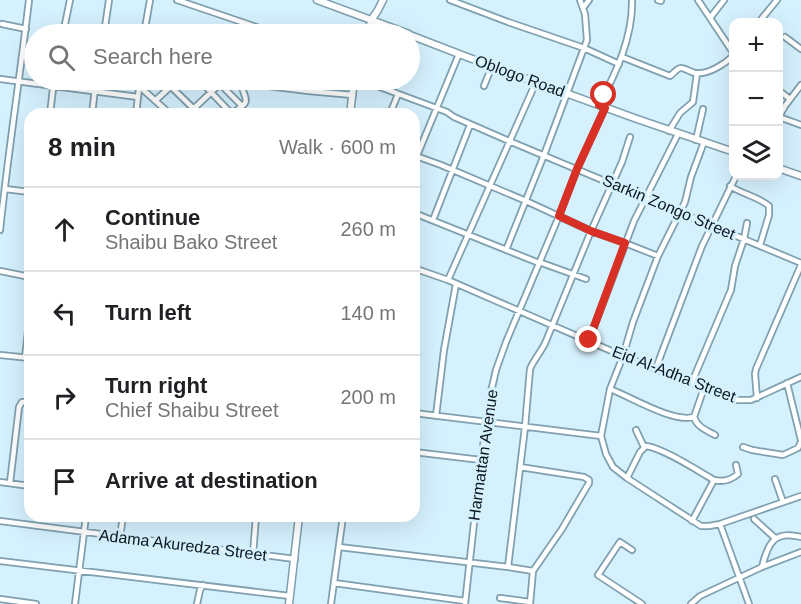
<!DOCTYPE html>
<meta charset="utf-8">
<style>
body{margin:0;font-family:Arial,sans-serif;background:#f6f6f6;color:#202124}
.controls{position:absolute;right:18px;top:18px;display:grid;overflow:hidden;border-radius:12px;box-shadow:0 6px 24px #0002}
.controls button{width:54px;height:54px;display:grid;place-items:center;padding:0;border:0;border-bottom:2px solid #e0e0e0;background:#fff;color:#202124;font:30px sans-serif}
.stop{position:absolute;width:18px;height:18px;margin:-14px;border:4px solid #d93025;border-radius:50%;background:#fff}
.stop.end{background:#d93025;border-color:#fff;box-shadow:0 2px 6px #0008}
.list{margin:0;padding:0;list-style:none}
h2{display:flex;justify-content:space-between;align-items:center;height:78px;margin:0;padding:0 24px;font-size:26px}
h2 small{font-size:20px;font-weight:400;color:#757577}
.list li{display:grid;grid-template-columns:39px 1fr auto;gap:18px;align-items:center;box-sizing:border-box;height:84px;padding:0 24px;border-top:2px solid #e0e0e0}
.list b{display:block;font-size:22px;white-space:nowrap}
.list p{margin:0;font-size:20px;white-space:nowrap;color:#757577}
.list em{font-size:20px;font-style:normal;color:#757577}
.icon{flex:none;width:33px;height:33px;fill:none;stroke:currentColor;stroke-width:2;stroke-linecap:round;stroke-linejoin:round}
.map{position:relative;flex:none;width:801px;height:604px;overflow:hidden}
.search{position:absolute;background:#fff;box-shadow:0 6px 24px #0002;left:24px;top:24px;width:396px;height:66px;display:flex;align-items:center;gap:15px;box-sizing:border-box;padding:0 21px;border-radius:33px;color:#757577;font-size:22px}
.panel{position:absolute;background:#fff;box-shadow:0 6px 24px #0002;left:24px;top:108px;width:396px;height:414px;border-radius:18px}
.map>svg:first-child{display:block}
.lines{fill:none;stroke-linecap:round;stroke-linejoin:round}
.minor-casing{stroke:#7fa0af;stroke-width:8}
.major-casing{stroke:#7fa0af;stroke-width:9}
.minor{stroke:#fff;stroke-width:4.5}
.major{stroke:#fff;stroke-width:6}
.route{stroke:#d93025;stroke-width:8}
.labels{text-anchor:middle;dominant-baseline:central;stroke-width:6;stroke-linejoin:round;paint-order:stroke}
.street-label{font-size:16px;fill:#0a171c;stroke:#d6f1fe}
</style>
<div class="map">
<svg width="801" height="604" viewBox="0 0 801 604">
<rect width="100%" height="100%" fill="#d6f1fe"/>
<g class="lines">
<g class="minor-casing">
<path id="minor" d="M177,0l100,34
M450,0l58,22 76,26 35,16
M658,0l3,1
M698,0l36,54
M583,8l6,-8
M710,18l14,-18
M759,22l18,-22
M2,24l24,5
M63,34l7,-34
M104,34l5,-34
M144,34l6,-34
M187,34l3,-2 20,2
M785,37l16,12
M622,57l48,19c3,-2 7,-8 11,-8 4,0 9,4 14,5 13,2 30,-9 39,-18
M0,79l138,18
M164,80l30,29
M219,80l89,11 45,4
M361,80l86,32 7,5 55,24 292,122
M220,84l22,22
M139,86l31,28
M205,86l23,24 4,3c22,-13 12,-12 9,-30
M484,86l8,-20
M778,90l12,9
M308,91l2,-11
M156,100l14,-13
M599,105c17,-32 34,-68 33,-105
M50,114l4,-34
M92,114l4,-34
M136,114l4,-34
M188,114l35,-33
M390,114l8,-20
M779,117l22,8
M778,118l7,-12 16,-21
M669,131l11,-18 13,-11 4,-29
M696,140l7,-31
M704,142l-13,35 -6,25 -27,54 -25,66 -10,34 -13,33 -9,47 5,18 7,13 14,11 74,48h8l11,-2 81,-28
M416,156l25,9 85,36 65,30 34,12 33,13
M414,163l45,-109
M730,186c12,8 29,11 39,20v9l-9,30
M5,189l25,3
M414,213l125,50
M433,220l37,-95
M0,230c8,-77 20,-153 29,-230
M506,250l38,-95 43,-115 -2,-26 -5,-14
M539,262l47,17
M414,269l8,2 26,9 175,76 112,44h16l50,-23
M0,271l30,6
M448,280l88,-198
M589,340l45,-119 44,-87
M0,355l30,3
M25,358l5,-45
M656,368l46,-122 34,-70
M692,382l39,-92 4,-24 9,-27 3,-16
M787,383l14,57
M704,388l-10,29c3,10 12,13 21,18
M610,389c21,8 63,34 84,28
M757,398l-2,-24 1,-5 45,-104
M414,413l187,23
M436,416l8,-66 12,-66
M636,430l8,17
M743,447l9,3 31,5 15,-7 3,-6
M414,452l67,8
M520,467l64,10 5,3v3l-27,46 -29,42 -3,33
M627,478l13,-26 6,-6c17,2 52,25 68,34 8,2 17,0 24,-6l-2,-9
M775,479l8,23
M0,482l30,4
M10,483l9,-76 3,-5h8
M754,519l21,19
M0,521l295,38
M692,521l22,-41
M720,524l29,80
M120,537l3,-21
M339,547l169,20 25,4
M632,550l-12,-8 -22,33 44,29
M253,554l3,-38
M0,561l290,35
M508,567l17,-140 5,-58c4,-10 12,-18 16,-28l45,-110 31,-69 8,-25
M762,567c6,-24 12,-37 39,-30
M334,583l131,18
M500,598l30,4
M0,599l36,5
M75,604l11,-88
M197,604l3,-14 3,-5
M331,604l12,-88
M465,604l16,-144 10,-68 5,-22 10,-28 53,-126 18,-47 28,-61
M691,604l9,-8 62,-29 39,-15"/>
</g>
<g class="major-casing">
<path id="major" d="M317,0l92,34
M367,34l5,-15 6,-9 5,-10
M410,35l57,22 170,62 97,33
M350,114l4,-34
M778,168l23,8
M289,604l10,-88"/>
</g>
<use href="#minor" class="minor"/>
<use href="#major" class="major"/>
</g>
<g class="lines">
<path class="route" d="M589,340l36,-97 -34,-12 -32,-15 18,-47 28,-61 -6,-3 5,-10"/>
</g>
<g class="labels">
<g class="street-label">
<text transform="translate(520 76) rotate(20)">Oblogo Road</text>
<text transform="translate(669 207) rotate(23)">Sarkin Zongo Street</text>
<text transform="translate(674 374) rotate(21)">Eid Al-Adha Street</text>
<text transform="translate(483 455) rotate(-82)">Harmattan Avenue</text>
<text transform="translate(183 545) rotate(7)">Adama Akuredza Street</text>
</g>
</g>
</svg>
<div class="controls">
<button>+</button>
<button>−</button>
<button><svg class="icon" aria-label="layers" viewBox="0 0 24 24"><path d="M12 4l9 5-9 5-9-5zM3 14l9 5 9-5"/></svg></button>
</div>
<div class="stop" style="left:604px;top:95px"></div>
<div class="stop end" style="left:589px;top:340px"></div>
<div class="search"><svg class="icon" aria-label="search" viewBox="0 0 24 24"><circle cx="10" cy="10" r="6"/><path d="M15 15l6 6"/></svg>Search here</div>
<section class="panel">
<h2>8 min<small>Walk · 600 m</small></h2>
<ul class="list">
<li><svg class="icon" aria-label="ahead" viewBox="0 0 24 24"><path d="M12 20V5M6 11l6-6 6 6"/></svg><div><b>Continue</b><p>Shaibu Bako Street</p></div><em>260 m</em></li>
<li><svg class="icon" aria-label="left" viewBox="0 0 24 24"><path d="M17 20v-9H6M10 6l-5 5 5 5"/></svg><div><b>Turn left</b></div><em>140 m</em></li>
<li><svg class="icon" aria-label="right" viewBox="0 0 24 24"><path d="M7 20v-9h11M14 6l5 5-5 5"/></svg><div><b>Turn right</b><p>Chief Shaibu Street</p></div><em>200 m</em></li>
<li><svg class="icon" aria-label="arrive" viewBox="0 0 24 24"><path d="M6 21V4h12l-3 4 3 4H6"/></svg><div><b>Arrive at destination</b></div></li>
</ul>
</section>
</div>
